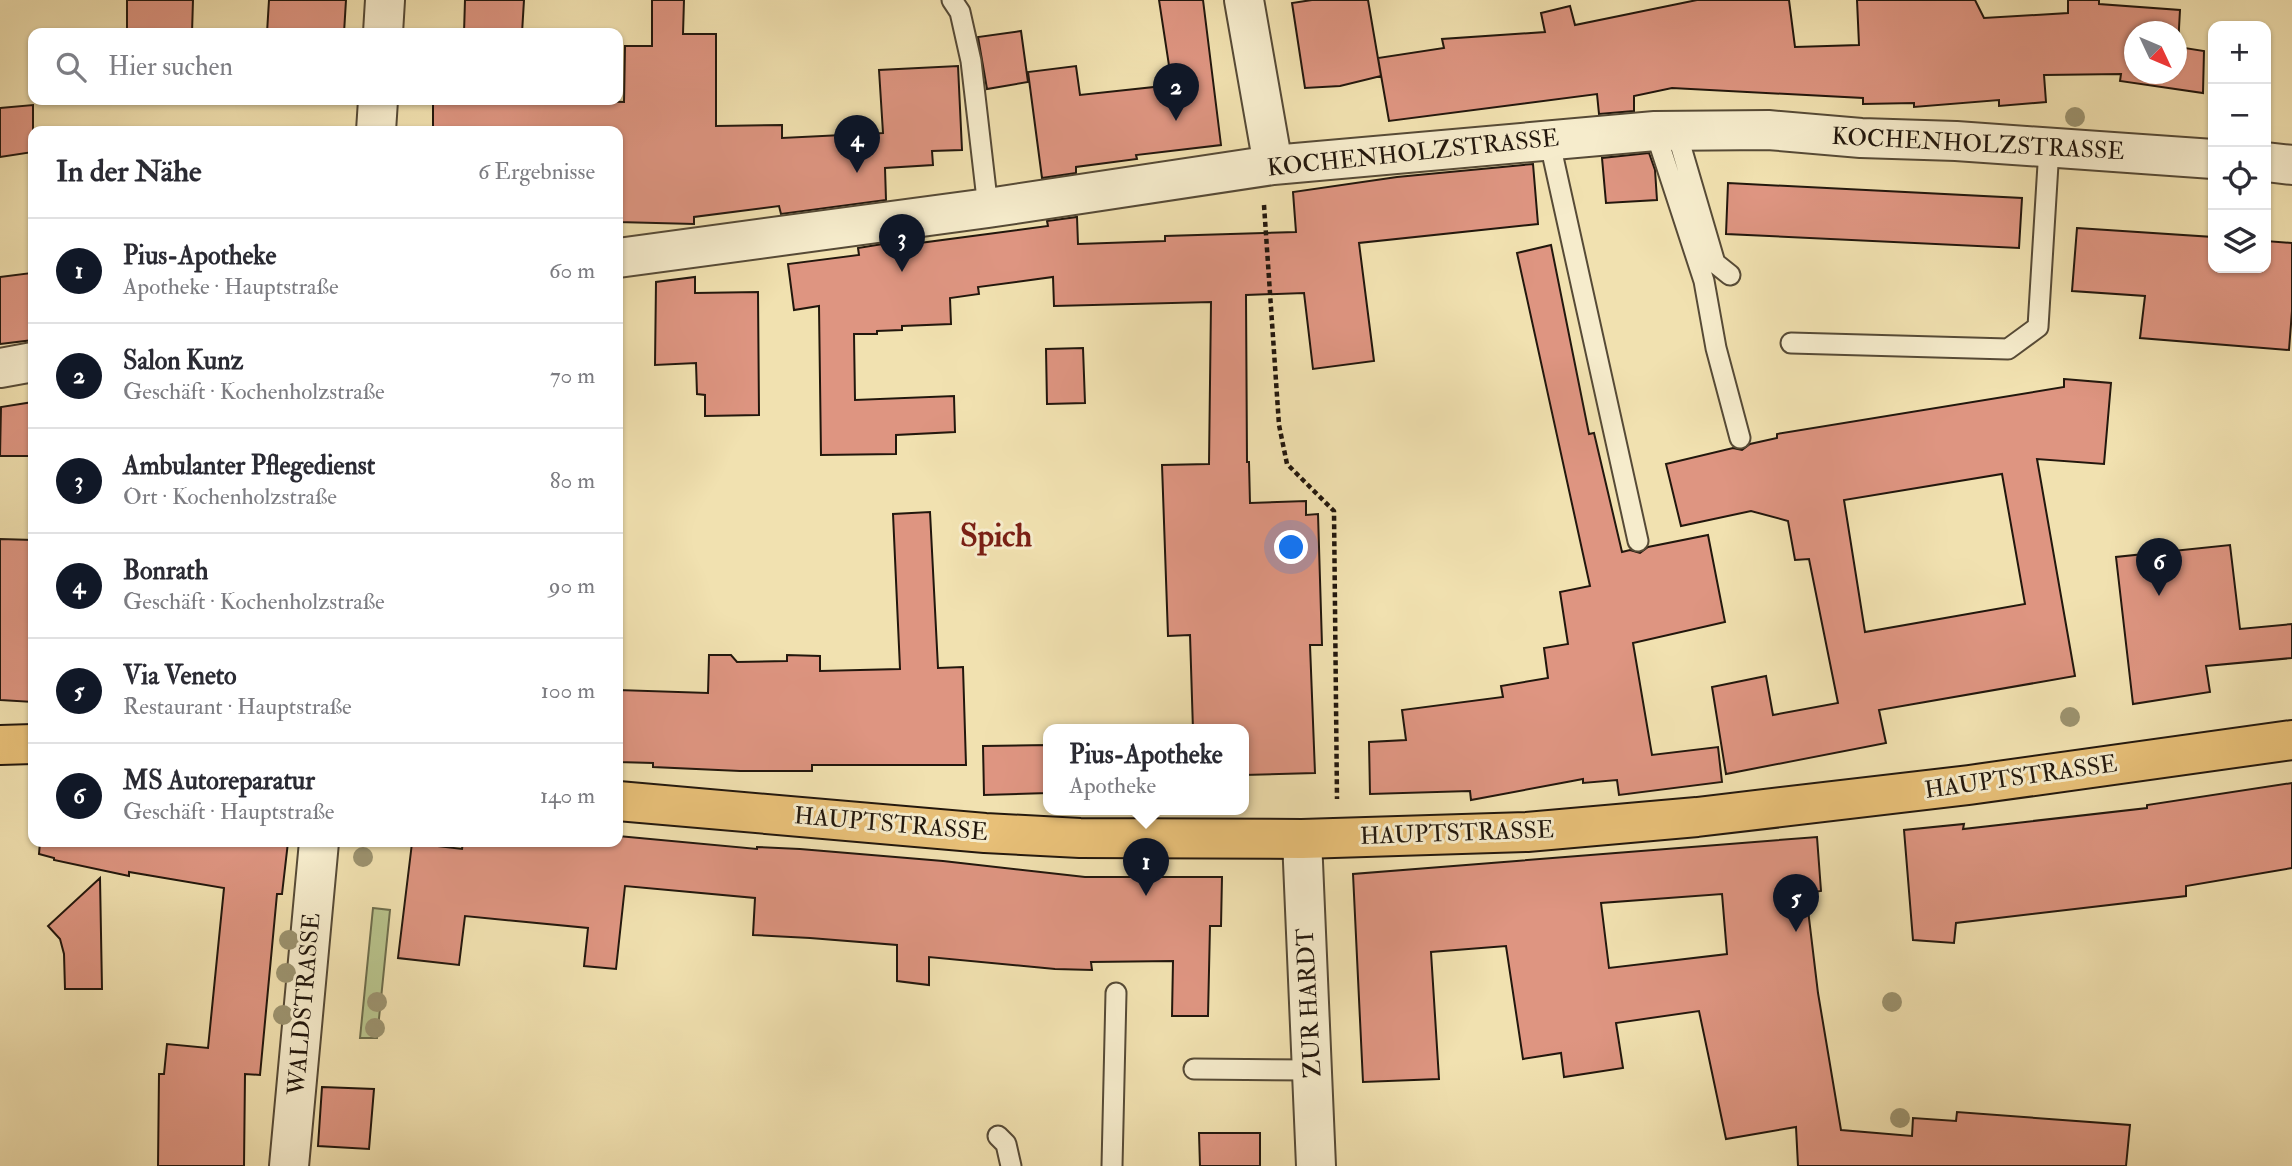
<!DOCTYPE html>
<html lang="de">
<meta charset="utf-8">
<style>
body{margin:0;font-family:"IM FELL Double Pica",serif;background:#f7f7f7;color:#2b2b33}
.controls{position:absolute;right:21px;top:21px;display:grid;overflow:hidden;border-radius:14px;box-shadow:0 2px 5px #0004}
.controls button{width:63px;height:63px;display:grid;place-items:center;padding:0;border:0;border-bottom:2px solid #e1e1e2;background:#fff;color:#2b2b33;font:35px sans-serif}
.compass{position:absolute;left:2124px;top:21px;width:63px;height:63px;border-radius:50%;background:#fff;box-shadow:0 2px 5px #0004;rotate:134deg}
.you{position:absolute;left:1292px;top:548px;width:24px;height:24px;margin:-18px;border:5px solid #fff;border-radius:50%;background:#1a73e8;box-shadow:0 0 0 10px #1a73e833}
.badge{display:grid;place-items:center;width:46px;height:46px;border-radius:50%;background:#111827;color:#fff;font-size:23px;font-weight:700}
.pin{position:absolute;translate:-50% -58px;filter:drop-shadow(0 2px 4px #0008)}
.pin::after{content:'';position:absolute;top:37px;width:24px;height:21px;background:inherit;clip-path:polygon(0 0,100% 0,50% 100%)}
.popup{position:absolute;left:1043px;top:724px;width:206px;height:91px;box-sizing:border-box;display:grid;place-content:center;border-radius:14px;background:#fff;filter:drop-shadow(0 2px 5px #0005);font-size:23px;white-space:nowrap;color:#7c7c81}
.popup b{font-size:26px;color:#2b2b33}
.popup::after{content:'';position:absolute;left:50%;top:100%;margin-left:-14px;border:14px solid transparent;border-top-color:#fff}
.list{margin:0;padding:0;list-style:none}
h2{display:flex;justify-content:space-between;align-items:center;height:91px;margin:0;padding:0 28px;font-size:30px}
h2 small{font-size:23px;font-weight:400;color:#7c7c81}
.list li{display:grid;grid-template-columns:46px 1fr auto;gap:21px;align-items:center;box-sizing:border-box;height:105px;padding:0 28px;border-top:2px solid #e1e1e2}
.list b{display:block;font-size:26px;white-space:nowrap}
.list p{margin:0;font-size:23px;white-space:nowrap;color:#7c7c81}
.list em{font-size:23px;font-style:normal;color:#7c7c81}
.icon{flex:none;width:38px;height:38px;fill:none;stroke:currentColor;stroke-width:2;stroke-linecap:round;stroke-linejoin:round}
.map{position:relative;flex:none;width:2292px;height:1166px;overflow:hidden}
.search{position:absolute;background:#fff;box-shadow:0 2px 5px #0004;left:28px;top:28px;width:595px;height:77px;display:flex;align-items:center;gap:18px;box-sizing:border-box;padding:0 24px;border-radius:14px;color:#7c7c81;font-size:26px}
.panel{position:absolute;background:#fff;box-shadow:0 2px 5px #0004;left:28px;top:126px;width:595px;height:721px;border-radius:14px}
.map>svg:first-child{display:block}
.green{fill:#b8c38c;stroke:#6d6d4c;stroke-width:2}
.building{fill:#de9581;stroke:#22170d;stroke-width:2;fill-rule:evenodd}
.lines{fill:none;stroke-linecap:round;stroke-linejoin:round}
.lane-casing{stroke:#564a36;stroke-width:23}
.street-casing{stroke:#564a36;stroke-width:42}
.primary-casing{stroke:#22170d;stroke-width:42}
.path{stroke:#22170d;stroke-width:4.5;stroke-dasharray:5 3.5;stroke-linecap:butt}
.lane{stroke:#f6eccc;stroke-width:19}
.street{stroke:#f6eccc;stroke-width:38}
.primary{stroke:#e8c078;stroke-width:38}
.tree{fill:#9c936f}
.labels{text-anchor:middle;dominant-baseline:central;stroke-width:6;stroke-linejoin:round;paint-order:stroke}
.street-label{font-size:24px;fill:#22170d;stroke:#f6eccc}
.district-label{font-size:32px;font-weight:bold;fill:#7a1f14;stroke:#f6eccc}
</style>
<div class="map">
<svg width="2292" height="1166" viewBox="0 0 2292 1166">
<rect width="100%" height="100%" fill="#f1e1b0"/>
<filter id="stains"><feTurbulence type="fractalNoise" baseFrequency=".00286" numOctaves="4"/><feColorMatrix values="0 0 0 0 .2 0 0 0 0 .09 0 0 0 0 .02 0 0 0 .5 -.17"/></filter>
<radialGradient id="worn" r=".72"><stop offset=".6" stop-color="#630" stop-opacity="0"/><stop offset="1" stop-color="#630" stop-opacity=".3"/></radialGradient>
<path class="green" d="M373,908l17,2 -13,128h-17z"/>
<path class="building" d="M127,0h66l-1,33h-65z
M269,0h77l-2,33h-77z
M465,0h59l-2,33h-58z
M652,0h32l-1,34h33v92l66,-1v13l101,-5 -4,-63 79,-4 4,84 -30,1 1,14 -48,3 1,32 -105,14 -2,-8 -85,11v7l-76,-2v-91h-185v-31h120l71,2 1,-56h27z
M1159,0h44l18,145 -85,10 1,4 -61,8v6l-34,5 -14,-106 48,-6 4,29 92,-10z
M1312,0h56l13,76 -41,10 -35,2 -13,-85z
M1697,0h92l6,47 64,-2 -2,-45h118l9,18 84,-5v-13h31v4l81,6 -2,37 26,4 -1,42 -83,-12 1,-7 -77,1 2,27 -47,4v-6l-85,7v-4l-51,1v-6l-191,-10 -38,8v15l-35,3 -2,-20 -208,27 -11,-63 66,-10 -2,-9 103,-7 -4,-19 29,-7 5,19zM2134,32h42v42h-42z
M1021,31l7,51 -41,7 -9,-52z
M33,105v47l-33,5v-49z
M1649,153l6,17 2,30 -51,3 -4,-45z
M1533,164l5,60 -179,19 15,118 -61,8 -9,-76 -58,2 1,167h2l1,41 56,-2v14l12,-1 4,131h-12l5,128 -71,2v-45h-51l-3,-95 -22,1 -6,-171 47,-1 2,-162 -157,4 -1,-29 -75,10 1,7 -29,4 1,26 -49,2v4l-25,1v3h-23l1,66 99,-4 1,36 -59,3v19l-75,1 -2,-149 -25,4 -6,-46 71,-9 -1,-7 31,-5v4l159,-21 -1,-5 30,-4 1,27 87,-3v-5l131,-4 -3,-40 104,-15z
M1728,183l294,15 -3,50 -293,-14z
M2077,228l136,9v31h53v-27l26,2v68l-3,39 -149,-12 5,-42 -73,-5z
M1551,245l38,189 5,-1 28,119 8,-2 10,3 8,-6 60,-12 17,87 -92,21 19,112 66,-8 4,35 -103,13 -2,-15 -34,3v-4l-112,21 -1,-9 -100,3 -1,-52 37,-2 -4,-30 101,-13 -2,-11 47,-8 -4,-30 24,-4 -8,-52 30,-6 -73,-333z
M31,273l2,16v51l-33,4v-67z
M695,277v16l63,-1 1,123 -54,1v-21l-8,-1 -1,-31 -41,2 1,-83z
M1083,348l2,55 -38,1 -1,-55z
M2064,379l47,4 -7,81 -67,-5 38,217 -196,34 7,33 -160,31 -14,-87 54,-11 7,39 65,-12 -29,-144 -14,1 -7,-39 -37,-10 -70,15 -15,-62 67,-16 9,2 8,-6 27,-6v-4l287,-47zM2002,474l23,130 -160,28 -21,-132z
M33,402v54h-33l1,-49z
M930,512l8,156 25,-1 3,98h-154v6h-72l-87,-4v-4l-35,-1v-72l90,3 1,-38h22l6,7 50,-1v-6l33,1v15l80,-2 -7,-155z
M0,539l33,1v162l-33,-2z
M2230,545l10,84 52,-5v34l-86,8 4,26 -77,12 -17,-147z
M1048,745v48l-64,2 -1,-49z
M2292,783v85l-106,18v10l-230,27 -2,20 -41,-3 -9,-110 60,-6 -1,5 184,-21v-3z
M618,836l139,13v-2l43,2 143,12 142,16h137l-1,49h-11l-2,90h-36l1,-55 -82,1 1,8 -37,-1 -126,-12v28l-32,-4v-36l-87,-7 -57,-3 2,-37 -130,-12 -9,83 -32,-3 4,-38 -123,-12 -6,49 -61,-7 14,-115 50,6 1,-7h155z
M1817,837l4,54 -15,2 12,100 23,137 71,6 1,-18 43,3 1,-9 173,13 -4,41h-328l-2,-39 -70,12 -27,-128 -83,12 7,45 -59,9 -3,-24 -38,6 -17,-113 -75,6 8,127 -76,3 -10,-208zM1722,894l5,60 -118,14 -8,-65z
M40,842h248l-6,52h-5l-17,181 -15,-1 -1,92h-86l1,-92h5l3,-30 41,4 16,-160 -95,-16v4l-75,-16v-2l-15,-4z
M100,878l2,111h-37l-1,-35 -4,-15 -12,-13z
M322,1087l52,2 -5,60 -51,-3z
M1199,1133h61v33h-60z"/>
<g class="lines">
<g class="lane-casing">
<path id="lane" d="M952,0l8,12 11,49 17,147
M1676,130l39,133 15,12
M1655,131l49,150 12,67 24,90
M1549,139l89,402
M1791,343l217,6 30,-22 11,-179
M1194,1069l118,1
M998,1136l8,8 5,22
M1112,1166l4,-173"/>
</g>
<g class="street-casing">
<path id="street" d="M1244,0l29,165
M383,33l2,-33
M376,131l2,-31
M2266,162l26,3
M618,258l370,-50 285,-43 382,-34 113,-1 93,8 95,3 257,18
M0,368l33,-6
M1302,839l14,327
M289,1166l30,-324"/>
</g>
<g class="primary-casing">
<path id="primary" d="M0,745l33,-1
M618,801l367,32 95,5 222,1 225,-7 170,-15 272,-32 323,-45"/>
</g>
<path class="path" d="M1264,205l15,220 8,39 47,47 3,288"/>
<use href="#lane" class="lane"/>
<use href="#street" class="street"/>
<use href="#primary" class="primary"/>
</g>
<g class="tree">
<circle cx="2075" cy="117" r="10"/>
<circle cx="2070" cy="717" r="10"/>
<circle cx="363" cy="857" r="10"/>
<circle cx="289" cy="940" r="10"/>
<circle cx="286" cy="973" r="10"/>
<circle cx="377" cy="1002" r="10"/>
<circle cx="1892" cy="1002" r="10"/>
<circle cx="283" cy="1015" r="10"/>
<circle cx="375" cy="1028" r="10"/>
<circle cx="1900" cy="1118" r="10"/>
</g>
<g class="labels">
<g class="street-label">
<text transform="translate(1978 144) rotate(3)">KOCHENHOLZSTRASSE</text>
<text transform="translate(1413 153) rotate(-6)">KOCHENHOLZSTRASSE</text>
<text transform="translate(2021 777) rotate(-8)">HAUPTSTRASSE</text>
<text transform="translate(891 824) rotate(5)">HAUPTSTRASSE</text>
<text transform="translate(1457 833) rotate(-2)">HAUPTSTRASSE</text>
<text transform="translate(1309 1003) rotate(-93)">ZUR HARDT</text>
<text transform="translate(304 1004) rotate(-85)">WALDSTRASSE</text>
</g>
<g class="district-label">
<text x="996" y="536">Spich</text>
</g>
</g>
<rect width="100%" height="100%" filter="url(#stains)"/>
<rect width="100%" height="100%" fill="url(#worn)"/>
</svg>
<div class="controls">
<button>+</button>
<button>−</button>
<button><svg class="icon" aria-label="locate" viewBox="0 0 24 24"><circle cx="12" cy="12" r="6"/><path d="M12 2v4M12 18v4M2 12h4M18 12h4"/></svg></button>
<button><svg class="icon" aria-label="layers" viewBox="0 0 24 24"><path d="M12 4l9 5-9 5-9-5zM3 14l9 5 9-5"/></svg></button>
</div>
<svg class="compass" viewBox="-18 -18 36 36"><path d="M0-13l5 13h-10z" fill="#e53935"/><path d="M0 13l5-13h-10z" fill="#7c7c81"/></svg>
<div class="you"></div>
<div class="pin badge" style="left:1146px;top:896px">1</div>
<div class="popup"><b>Pius-Apotheke</b>Apotheke</div>
<div class="pin badge" style="left:1176px;top:121px">2</div>
<div class="pin badge" style="left:902px;top:272px">3</div>
<div class="pin badge" style="left:857px;top:173px">4</div>
<div class="pin badge" style="left:1796px;top:932px">5</div>
<div class="pin badge" style="left:2159px;top:596px">6</div>
<div class="search"><svg class="icon" aria-label="search" viewBox="0 0 24 24"><circle cx="10" cy="10" r="6"/><path d="M15 15l6 6"/></svg>Hier suchen</div>
<section class="panel">
<h2>In der Nähe<small>6 Ergebnisse</small></h2>
<ul class="list">
<li><span class="badge">1</span><div><b>Pius-Apotheke</b><p>Apotheke · Hauptstraße</p></div><em>60 m</em></li>
<li><span class="badge">2</span><div><b>Salon Kunz</b><p>Geschäft · Kochenholzstraße</p></div><em>70 m</em></li>
<li><span class="badge">3</span><div><b>Ambulanter Pflegedienst</b><p>Ort · Kochenholzstraße</p></div><em>80 m</em></li>
<li><span class="badge">4</span><div><b>Bonrath</b><p>Geschäft · Kochenholzstraße</p></div><em>90 m</em></li>
<li><span class="badge">5</span><div><b>Via Veneto</b><p>Restaurant · Hauptstraße</p></div><em>100 m</em></li>
<li><span class="badge">6</span><div><b>MS Autoreparatur</b><p>Geschäft · Hauptstraße</p></div><em>140 m</em></li>
</ul>
</section>
</div>
